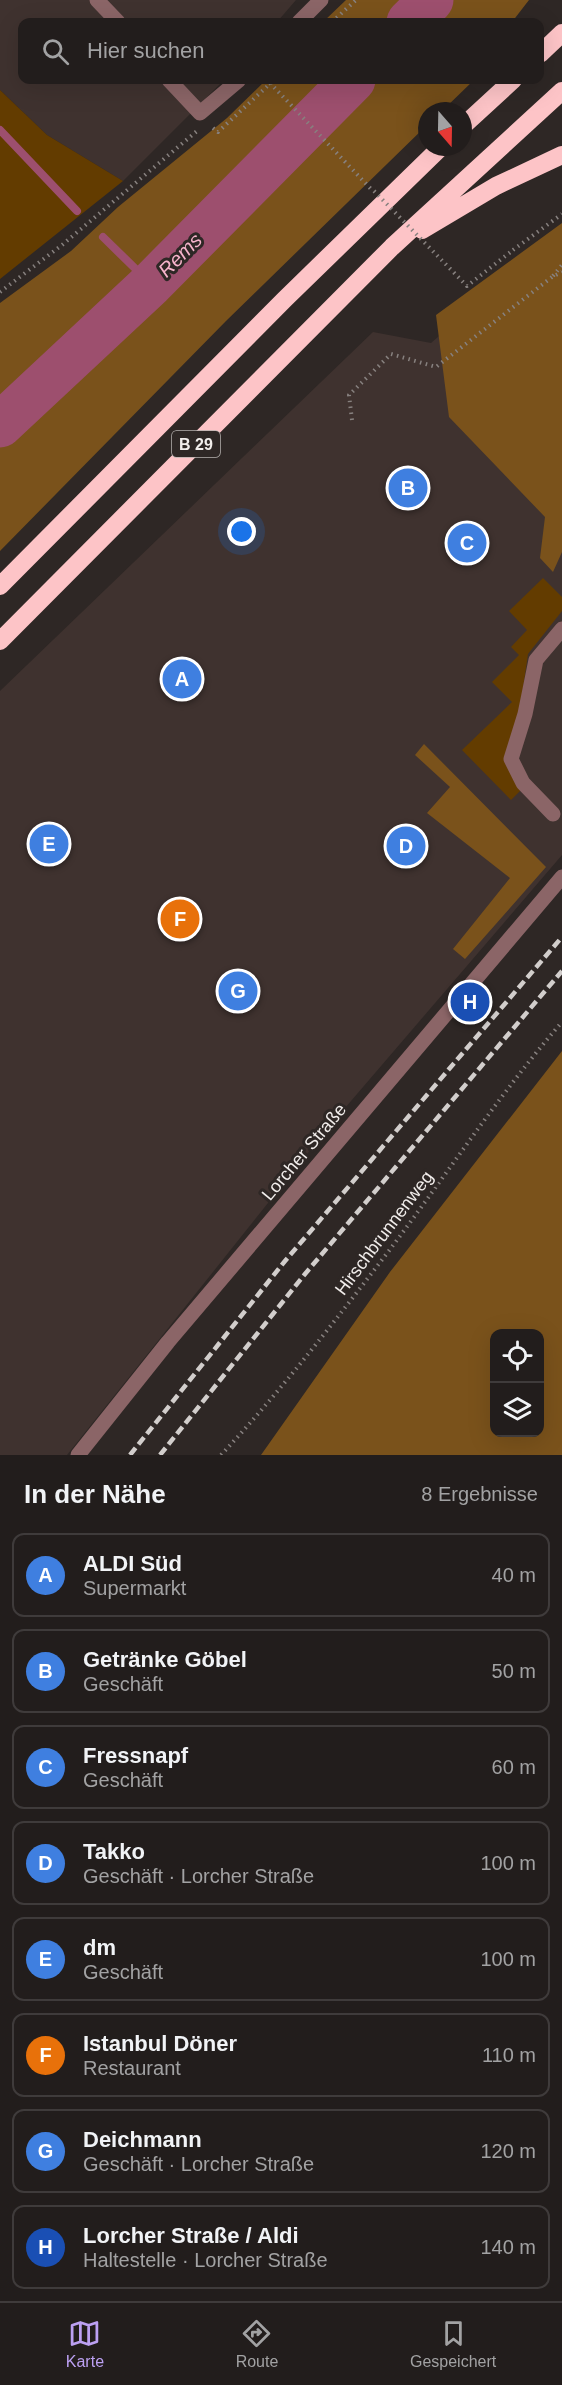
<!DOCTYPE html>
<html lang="de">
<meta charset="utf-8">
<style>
body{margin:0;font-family:Helvetica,sans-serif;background:#2e2a29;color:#f1f3f6}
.controls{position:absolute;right:18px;bottom:18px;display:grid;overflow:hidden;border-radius:12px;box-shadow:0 6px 24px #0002}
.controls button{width:54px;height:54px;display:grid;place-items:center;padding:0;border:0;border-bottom:2px solid #3f3b3b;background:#221d1c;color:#f1f3f6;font:30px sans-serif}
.compass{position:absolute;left:418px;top:102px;width:54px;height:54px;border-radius:50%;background:#221d1c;box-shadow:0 6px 24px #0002;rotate:160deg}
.you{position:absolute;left:242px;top:532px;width:21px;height:21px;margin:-15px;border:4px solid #fff;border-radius:50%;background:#1a73e8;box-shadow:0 0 0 9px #1a73e833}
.badge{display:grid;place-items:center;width:39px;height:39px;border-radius:50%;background:#bca0f2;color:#fff;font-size:20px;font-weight:700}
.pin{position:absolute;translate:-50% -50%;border:3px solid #fff;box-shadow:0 2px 6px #0006}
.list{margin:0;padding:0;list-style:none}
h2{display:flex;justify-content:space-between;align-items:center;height:78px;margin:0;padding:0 24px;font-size:26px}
h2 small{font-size:20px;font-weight:400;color:#a2a2a3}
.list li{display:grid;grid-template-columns:39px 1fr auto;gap:18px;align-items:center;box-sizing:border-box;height:84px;margin:0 12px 12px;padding:0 12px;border:2px solid #3f3b3b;border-radius:12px}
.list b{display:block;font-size:22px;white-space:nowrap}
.list p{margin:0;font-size:20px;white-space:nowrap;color:#a2a2a3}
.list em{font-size:20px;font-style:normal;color:#a2a2a3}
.icon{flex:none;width:33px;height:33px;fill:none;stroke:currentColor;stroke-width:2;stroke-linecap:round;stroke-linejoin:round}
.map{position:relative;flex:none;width:562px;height:1455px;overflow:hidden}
.search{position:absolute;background:#221d1c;box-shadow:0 6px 24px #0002;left:18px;right:18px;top:18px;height:66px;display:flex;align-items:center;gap:15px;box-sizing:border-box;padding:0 21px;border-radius:12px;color:#a2a2a3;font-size:22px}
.sheet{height:846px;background:#221d1c}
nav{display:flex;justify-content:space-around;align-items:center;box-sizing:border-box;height:84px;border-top:2px solid #3f3b3b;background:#221d1c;font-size:16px;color:#a2a2a3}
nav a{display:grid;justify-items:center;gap:3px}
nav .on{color:#bca0f2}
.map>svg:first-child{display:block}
.built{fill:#3f322f}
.green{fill:#633c00}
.forest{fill:#7a521b;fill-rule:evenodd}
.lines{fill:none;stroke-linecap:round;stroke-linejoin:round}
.stream{stroke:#9d4f6e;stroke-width:8}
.river{stroke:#9d4f6e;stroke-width:45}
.path{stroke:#87817f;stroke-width:4;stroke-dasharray:1.5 4.5;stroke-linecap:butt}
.minor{stroke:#8b6567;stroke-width:15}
.highway{stroke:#fdc4c7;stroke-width:18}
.rail{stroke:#d2cecc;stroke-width:4.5;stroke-dasharray:9 4.5;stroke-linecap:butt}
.path-bridge{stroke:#87817f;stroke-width:4;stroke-dasharray:1.5 4.5;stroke-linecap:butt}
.labels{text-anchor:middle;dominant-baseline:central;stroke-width:6;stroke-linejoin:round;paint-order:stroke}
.shield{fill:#2e2725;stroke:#b6b2b0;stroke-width:1.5}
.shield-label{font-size:16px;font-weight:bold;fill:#f1edeb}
.street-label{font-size:18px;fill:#f1edeb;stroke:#2e2725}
.water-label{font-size:20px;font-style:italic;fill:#f7b3cb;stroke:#2e2725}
</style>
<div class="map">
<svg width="562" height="1455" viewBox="0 0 562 1455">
<rect width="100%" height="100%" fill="#2e2725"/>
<path class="built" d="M0,0h296l-19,22h-255v58h202l-101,101 -76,-46 -47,-45z
M562,235v620l-235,274 -260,326h-67v-764l373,-359 58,11 112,-97z"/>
<path class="green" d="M0,90l47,45 76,46 -123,98z
M543,578l19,19v14l-34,43 -9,62 -13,45 15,29 -10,10 -49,-50 50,-48 -20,-20 27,-27 -8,-8 16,-17 -18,-19z"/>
<path class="forest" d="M346,0h183l-17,22h-189z
M266,80h208l-32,31h-15v14l-201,196 -226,230v-248l71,-52 47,-44 109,-89z
M562,223v329l-9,20 -13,-14 5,-41 -96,-100 -13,-102z
M424,744l122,123 -81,92 -12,-10 57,-71 -83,-65 23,-26 -35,-32z
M562,1051v404h-301l129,-183zM494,1334h46v98h-46z"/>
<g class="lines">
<path class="stream" d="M0,130l77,81
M103,237l48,47"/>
<path class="river" d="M409,22l22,-22
M0,425l151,-141 202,-204"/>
<path class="path" d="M332,22l24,-22
M270,83l101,106
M213,128l5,4 56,-52
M513,250l49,-36
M553,276l9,-11
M0,292l62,-47 135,-114
M352,420l-3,-25 42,-41 45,13 116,-90 10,-5
M221,1455c56,-60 107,-125 157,-190 62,-80 117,-166 184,-243"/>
<path class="minor" d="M97,0l21,22
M299,22l22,-22
M169,80l31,33 39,-33
M553,814l-30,-31 -12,-24 14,-45 11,-54 26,-31
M78,1455l90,-113 394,-465"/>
<path class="highway" d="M540,54l22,-21
M463,126l50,-46
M422,230l74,-44 66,-31
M0,586l285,-287 156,-152
M0,641l392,-394 170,-156"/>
<path class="rail" d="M130,1455l155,-194 277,-324
M160,1455l145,-181 257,-303"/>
<path class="path-bridge" d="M374,191l93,95 46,-36"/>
</g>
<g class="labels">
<rect class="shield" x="172" y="431" width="48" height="26" rx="4.5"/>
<g class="shield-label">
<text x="196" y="444">B 29</text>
</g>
<g class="street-label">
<text transform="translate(304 1152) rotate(-50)">Lorcher Straße</text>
<text transform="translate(384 1233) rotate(-53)">Hirschbrunnenweg</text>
</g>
<g class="water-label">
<text transform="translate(180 255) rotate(-45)">Rems</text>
</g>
</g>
</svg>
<div class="controls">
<button><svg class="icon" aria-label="locate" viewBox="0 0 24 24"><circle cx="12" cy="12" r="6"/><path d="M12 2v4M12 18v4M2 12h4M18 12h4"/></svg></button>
<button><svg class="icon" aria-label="layers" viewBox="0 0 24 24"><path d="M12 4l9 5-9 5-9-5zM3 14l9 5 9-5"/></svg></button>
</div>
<svg class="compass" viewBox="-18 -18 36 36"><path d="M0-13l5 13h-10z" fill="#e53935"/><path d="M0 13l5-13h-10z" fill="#a2a2a3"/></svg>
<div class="you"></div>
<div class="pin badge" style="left:182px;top:679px;background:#3f7fe0">A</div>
<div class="pin badge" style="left:408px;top:488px;background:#3f7fe0">B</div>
<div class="pin badge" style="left:467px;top:543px;background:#3f7fe0">C</div>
<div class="pin badge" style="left:406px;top:846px;background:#3f7fe0">D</div>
<div class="pin badge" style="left:49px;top:844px;background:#3f7fe0">E</div>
<div class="pin badge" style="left:180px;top:919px;background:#e8710a">F</div>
<div class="pin badge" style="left:238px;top:991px;background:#3f7fe0">G</div>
<div class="pin badge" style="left:470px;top:1002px;background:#1a4fb4">H</div>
<div class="search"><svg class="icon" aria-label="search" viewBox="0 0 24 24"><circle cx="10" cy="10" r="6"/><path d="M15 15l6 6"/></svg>Hier suchen</div>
</div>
<section class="sheet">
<h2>In der Nähe<small>8 Ergebnisse</small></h2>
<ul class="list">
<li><span class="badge" style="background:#3f7fe0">A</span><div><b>ALDI Süd</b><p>Supermarkt</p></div><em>40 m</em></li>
<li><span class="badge" style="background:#3f7fe0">B</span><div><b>Getränke Göbel</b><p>Geschäft</p></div><em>50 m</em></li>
<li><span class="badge" style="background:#3f7fe0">C</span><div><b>Fressnapf</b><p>Geschäft</p></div><em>60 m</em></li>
<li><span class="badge" style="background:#3f7fe0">D</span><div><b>Takko</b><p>Geschäft · Lorcher Straße</p></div><em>100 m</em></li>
<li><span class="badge" style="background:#3f7fe0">E</span><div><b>dm</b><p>Geschäft</p></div><em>100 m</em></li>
<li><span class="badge" style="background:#e8710a">F</span><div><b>Istanbul Döner</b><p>Restaurant</p></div><em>110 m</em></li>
<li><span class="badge" style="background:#3f7fe0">G</span><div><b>Deichmann</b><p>Geschäft · Lorcher Straße</p></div><em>120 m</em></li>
<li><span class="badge" style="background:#1a4fb4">H</span><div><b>Lorcher Straße / Aldi</b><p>Haltestelle · Lorcher Straße</p></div><em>140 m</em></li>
</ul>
</section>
<nav>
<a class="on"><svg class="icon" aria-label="map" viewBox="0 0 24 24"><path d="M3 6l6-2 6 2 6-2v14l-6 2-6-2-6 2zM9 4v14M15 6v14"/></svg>Karte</a>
<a><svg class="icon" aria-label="directions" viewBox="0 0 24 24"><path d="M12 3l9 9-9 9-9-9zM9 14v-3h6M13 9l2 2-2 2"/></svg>Route</a>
<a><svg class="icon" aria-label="saved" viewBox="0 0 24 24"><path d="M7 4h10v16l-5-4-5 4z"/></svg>Gespeichert</a>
</nav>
